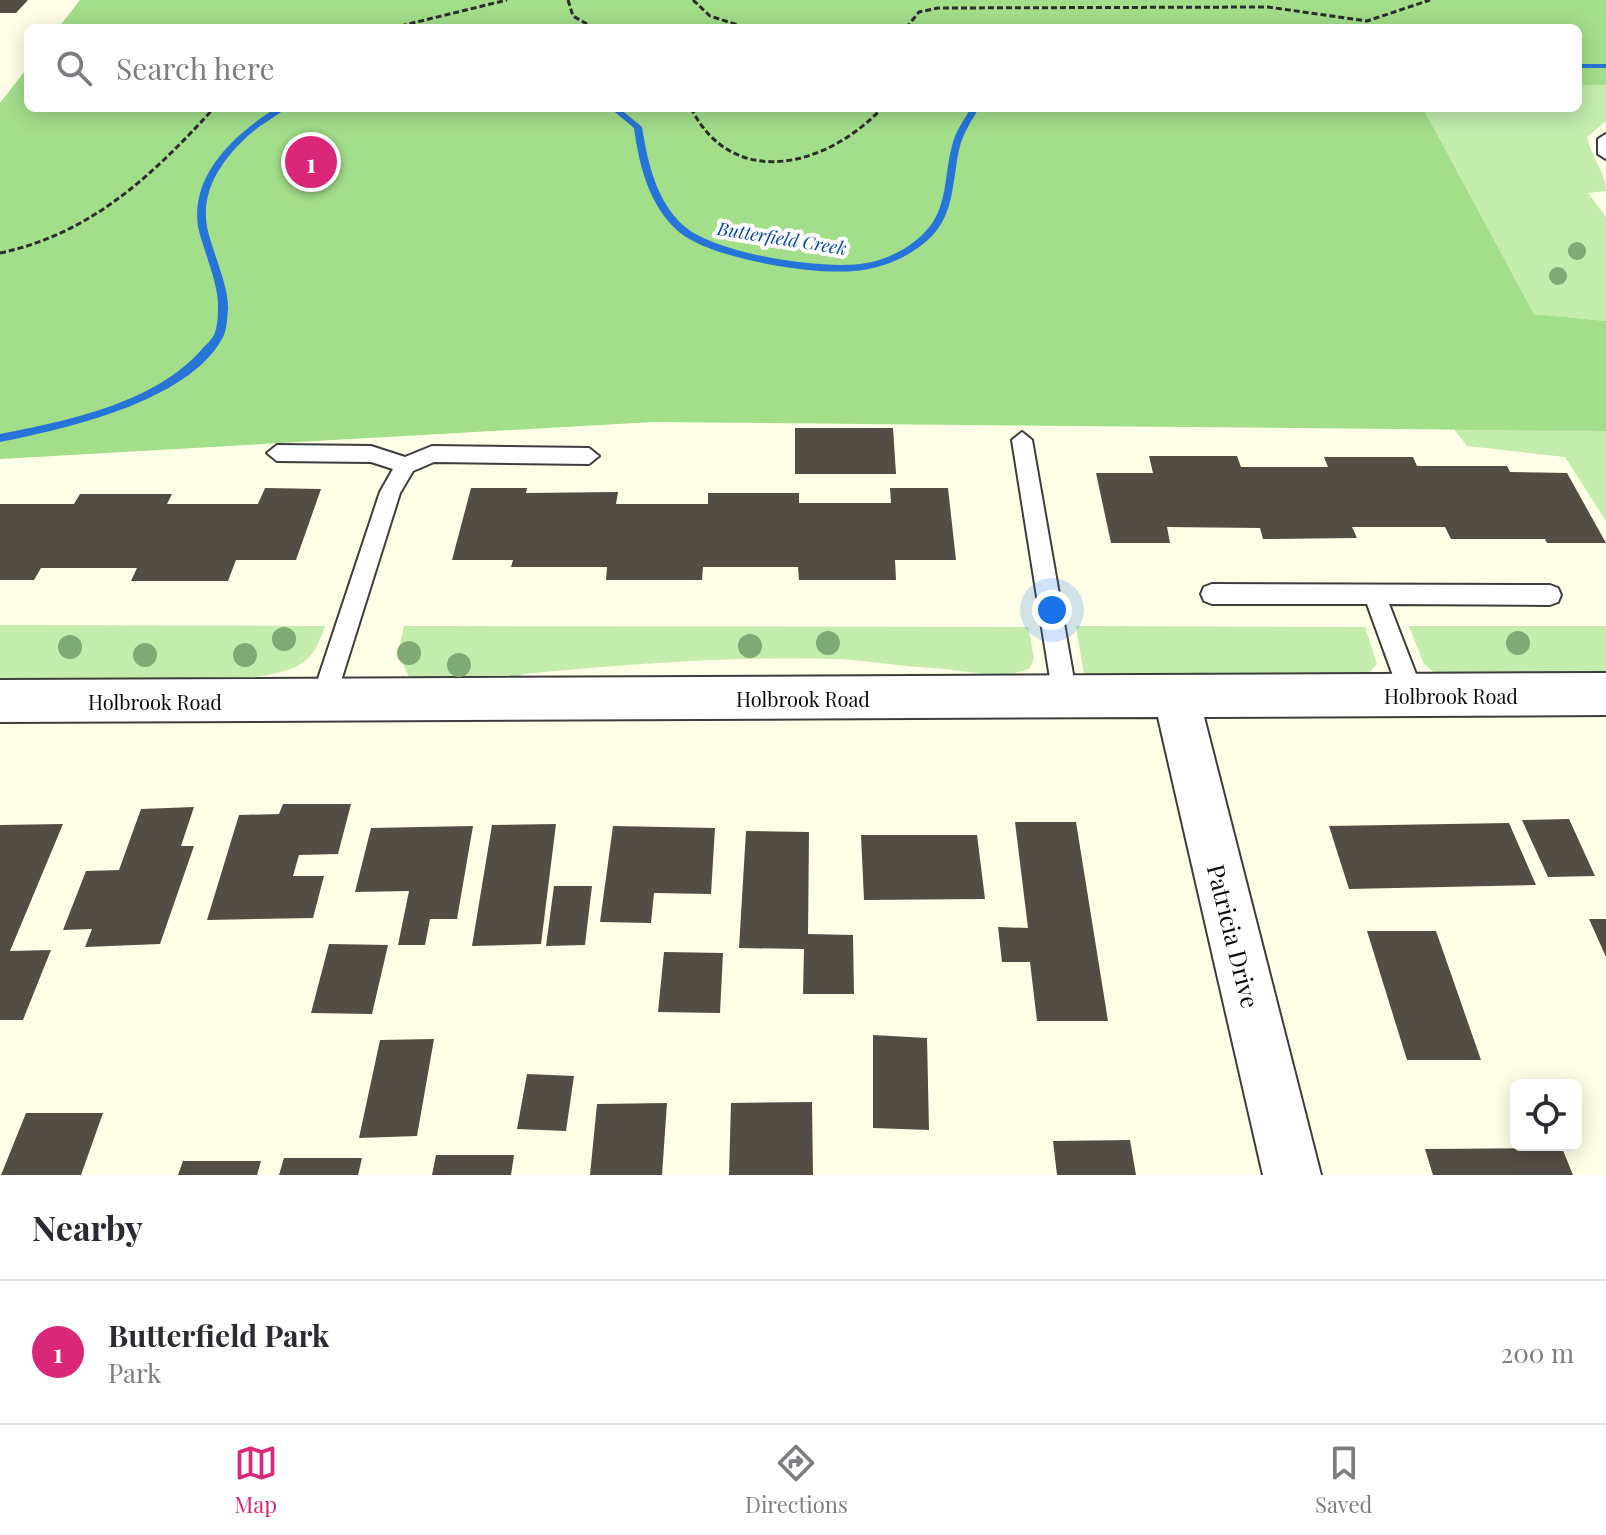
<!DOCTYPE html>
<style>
body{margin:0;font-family:"Playfair Display",serif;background:#f2f2f3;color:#2b2b33}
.controls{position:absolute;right:24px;bottom:24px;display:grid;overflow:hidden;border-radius:12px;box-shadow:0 4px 20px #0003}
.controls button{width:72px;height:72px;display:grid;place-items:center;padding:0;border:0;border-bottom:2px solid #e1e1e2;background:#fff;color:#2b2b33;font:40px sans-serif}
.you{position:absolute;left:1052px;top:610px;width:28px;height:28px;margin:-20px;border:6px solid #fff;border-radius:50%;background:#1a73e8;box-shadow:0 0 0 12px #1a73e833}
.badge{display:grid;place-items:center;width:52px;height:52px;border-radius:50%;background:#db2777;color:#fff;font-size:26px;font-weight:700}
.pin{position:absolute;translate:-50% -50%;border:4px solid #fff;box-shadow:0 2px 8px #0006}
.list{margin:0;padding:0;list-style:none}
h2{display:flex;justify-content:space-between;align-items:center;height:104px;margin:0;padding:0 32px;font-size:34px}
h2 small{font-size:26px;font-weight:400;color:#7c7c81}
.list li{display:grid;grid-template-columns:52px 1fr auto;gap:24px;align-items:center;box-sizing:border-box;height:144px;padding:0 32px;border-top:2px solid #e1e1e2}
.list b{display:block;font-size:30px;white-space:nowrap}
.list p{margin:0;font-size:26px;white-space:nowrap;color:#7c7c81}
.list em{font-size:26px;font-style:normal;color:#7c7c81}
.icon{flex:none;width:44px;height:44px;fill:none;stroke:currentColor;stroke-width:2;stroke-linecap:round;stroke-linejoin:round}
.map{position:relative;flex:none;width:1606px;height:1175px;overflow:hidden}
.search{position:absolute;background:#fff;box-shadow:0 4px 20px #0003;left:24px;right:24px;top:24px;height:88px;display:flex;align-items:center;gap:20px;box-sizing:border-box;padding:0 28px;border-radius:12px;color:#7c7c81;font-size:30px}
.sheet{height:248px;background:#fff}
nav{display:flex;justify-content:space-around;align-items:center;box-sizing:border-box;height:112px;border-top:2px solid #e1e1e2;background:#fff;font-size:22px;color:#7c7c81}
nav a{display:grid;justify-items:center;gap:4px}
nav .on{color:#db2777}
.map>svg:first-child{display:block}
.green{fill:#c3ecad}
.forest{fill:#a3de8b}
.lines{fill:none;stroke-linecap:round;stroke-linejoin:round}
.stream{fill:#2774d8;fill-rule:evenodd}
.building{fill:#534d45}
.lane-casing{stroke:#3d3d3d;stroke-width:4}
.street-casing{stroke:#3d3d3d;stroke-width:4}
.path{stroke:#2c2c2c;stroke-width:3;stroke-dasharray:6 3;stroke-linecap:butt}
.lane{fill:#fff;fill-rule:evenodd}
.street{fill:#fff;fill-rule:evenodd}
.tree{fill:#80aa74}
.labels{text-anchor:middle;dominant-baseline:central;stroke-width:8;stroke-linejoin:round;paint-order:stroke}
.far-water-label{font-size:18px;font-style:italic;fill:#0b47a4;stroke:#fff}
.street-label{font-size:20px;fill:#0a0a0a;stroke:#fff}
.near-street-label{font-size:24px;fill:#0a0a0a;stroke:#fff}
</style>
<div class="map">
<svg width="1606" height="1175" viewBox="0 0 1606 1175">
<rect width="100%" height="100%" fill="#fffee6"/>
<path class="green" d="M1578,85h28v36l-19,16c4,20 19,36 19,54l-18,2 18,24v104l-72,-7 -111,-206h155z
M1453,428l153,3v90l-41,-64 -98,-11z
M0,625l325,1c-6,16 -10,30 -26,39 -45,27 -238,13 -299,13z
M404,626l624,1 6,31 -4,10c-27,13 -65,2 -96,0 -33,-1 -65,-8 -98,-9 -104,-3 -208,5 -312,15l-23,9 -91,-4 -12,-26z
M1076,626l289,1 12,37 -10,11 -278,6 -5,-6z
M1409,626h197v57l-170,-9 -12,-10z"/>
<path class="forest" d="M80,0h1526v85h-28v-57h-1520z
M28,67v41h1395l111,206 72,7v110l-953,-9 -653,37v-356z"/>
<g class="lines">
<path class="stream" d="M1578,64h28v4h-28z
M276,108h10c-9,8 -21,14 -31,22 -29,24 -55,57 -48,97 5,24 22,59 21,82 -1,10 -1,22 -6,30 -35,63 -157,90 -222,103v-8c66,-13 156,-31 202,-85 4,-4 9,-9 12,-14 4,-9 4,-21 4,-31 0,-21 -15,-55 -20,-77 -8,-53 38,-94 78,-119z
M610,108h9l23,19c6,36 14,74 42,99 32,28 141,45 183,37 21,-4 43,-15 58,-31 23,-23 19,-57 27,-86 3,-14 12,-26 19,-38h8c-7,12 -15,24 -19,38 -8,31 -4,66 -29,91 -19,19 -49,32 -76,34 -42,4 -144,-12 -176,-39 -30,-26 -40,-67 -45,-104z"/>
</g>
<path class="building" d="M0,0h28l-12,13h-16z
M795,428h98l3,46h-101z
M1149,456h88l4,11h87l-4,-10h89l4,9h90l3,6 57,1 39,70h-59l-2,-4h-94l-6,-12h-93l5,11 -94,1 -3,-11 -93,-1 3,16h-59l-15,-70h57z
M265,488l56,1 -25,71h-60l-8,21h-97l6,-13h-96l-7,12h-34v-76h74l6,-10h92l-5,10h91z
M471,488h56l-1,5 92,-1 -2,12h92v-11h91v10h92l-1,-15h58l8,72h-61l1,20h-97l-1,-13h-95l-1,13h-96l1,-13h-96l2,-7h-61z
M283,804h68l-13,50 -39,1 -6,21h31l-11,42 -106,2 32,-105 40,-1z
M194,807l-13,39h13l-34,98 -75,3 7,-18 -29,1 23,-59 33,-1 22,-61z
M1569,819l26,57 -47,1 -26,-57z
M1015,822h61l32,199h-71l-7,-59h-28l-4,-35 30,1z
M1509,823l27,62 -187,4 -20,-63z
M63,824l-53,127 41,-1 -28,70h-23v-195z
M556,824l-15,120 -69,2 20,-121z
M473,826l-16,93h-27l-5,26h-27l11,-54 -54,1 16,-64z
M613,826l102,2 -4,66 -57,-1 -3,30 -51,-1z
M746,831l63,1 -1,102 45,1 1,59h-51l1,-45 -65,-1z
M861,835h116l8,64 -121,1z
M554,886h38l-7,59 -39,1z
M1589,919h17v38z
M1367,931h69l45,129h-74z
M329,944l59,1 -16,69 -61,-1z
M664,952l59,1 -3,60 -62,-1z
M873,1035l54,3 2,92 -56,-2z
M434,1039l-17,97 -58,2 21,-98z
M527,1074l47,2 -8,55 -49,-2z
M812,1102l1,73h-84l2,-72z
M667,1103l-5,72h-72l7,-71z
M26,1113h77l-22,62h-80z
M1130,1140l6,35h-79l-4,-34z
M1562,1148l11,27h-140l-8,-26z
M436,1155h78l-3,20h-79z
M284,1158h78l-4,17h-79z
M183,1161h78l-4,14h-79z"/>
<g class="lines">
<g class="lane-casing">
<path id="lane" d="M1606,134v25l-8,-5v-15z
M1022,432l10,8 45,257 -4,8 -8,3 -8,-3 -4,-8 -41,-257z
M277,445l94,1 34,11 27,-11 157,2 10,8 -10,8 -155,-2 -21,9 -13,22 -65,207 -4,8 -8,3 -8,-3 -4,-8 69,-208 13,-23 -22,-7 -94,-1 -10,-8z
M1212,584l338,1 8,3 3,7 -3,7 -8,3 -161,-1 35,91 -4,8 -8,3 -8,-3 -4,-8 -33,-91h-155l-8,-3 -3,-7 3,-7z"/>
</g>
<g class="street-casing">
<path id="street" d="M1606,673v42l-402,2 117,458h-58l-105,-458 -1158,5v-42z"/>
</g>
<path class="path" d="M568,0l5,16 21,12
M693,0l17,16 37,12
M392,28l115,-28
M906,28l13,-16 19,-4 330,-1 99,14 63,-21
M691,108c42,84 137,58 191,0
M0,253c91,-19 153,-78 214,-145"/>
<use href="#lane" class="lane"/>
<use href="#street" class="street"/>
</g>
<g class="tree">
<circle cx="1577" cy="251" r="9"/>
<circle cx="1558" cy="276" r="9"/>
<circle cx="284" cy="639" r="12"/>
<circle cx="828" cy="643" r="12"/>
<circle cx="1518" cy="643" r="12"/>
<circle cx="750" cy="646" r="12"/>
<circle cx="70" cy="647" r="12"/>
<circle cx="409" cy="653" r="12"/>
<circle cx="145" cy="655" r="12"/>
<circle cx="245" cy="655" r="12"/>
<circle cx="459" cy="665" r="12"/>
</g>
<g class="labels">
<g class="far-water-label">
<text transform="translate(782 238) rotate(9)">Butterfield Creek</text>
</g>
<g class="street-label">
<text x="1451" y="695">Holbrook Road</text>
<text x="803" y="698">Holbrook Road</text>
<text x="155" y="701">Holbrook Road</text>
</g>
<g class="near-street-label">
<text transform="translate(1234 936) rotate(76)">Patricia Drive</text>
</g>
</g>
</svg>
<div class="controls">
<button><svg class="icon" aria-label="locate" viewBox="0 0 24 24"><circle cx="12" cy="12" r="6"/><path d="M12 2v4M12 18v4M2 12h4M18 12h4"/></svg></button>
</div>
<div class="you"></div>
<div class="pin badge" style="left:311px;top:162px">1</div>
<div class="search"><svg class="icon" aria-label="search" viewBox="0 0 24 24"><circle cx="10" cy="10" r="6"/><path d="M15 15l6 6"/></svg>Search here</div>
</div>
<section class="sheet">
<h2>Nearby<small></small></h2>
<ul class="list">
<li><span class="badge">1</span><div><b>Butterfield Park</b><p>Park</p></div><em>200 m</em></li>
</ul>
</section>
<nav>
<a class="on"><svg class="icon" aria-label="map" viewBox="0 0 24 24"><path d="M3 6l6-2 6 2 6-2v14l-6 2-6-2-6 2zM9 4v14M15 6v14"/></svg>Map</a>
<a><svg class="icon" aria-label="directions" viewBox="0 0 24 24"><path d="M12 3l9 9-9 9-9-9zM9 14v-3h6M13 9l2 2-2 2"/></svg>Directions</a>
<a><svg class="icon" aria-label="saved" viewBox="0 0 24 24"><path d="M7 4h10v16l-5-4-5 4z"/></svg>Saved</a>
</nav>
